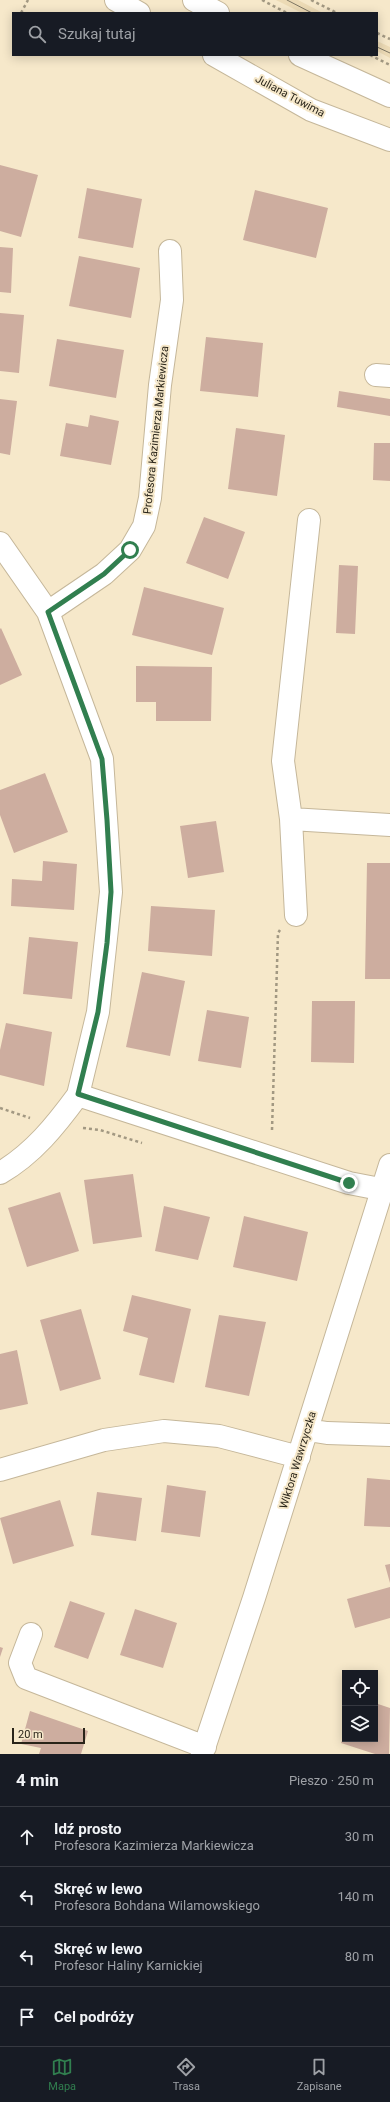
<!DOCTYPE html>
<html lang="pl">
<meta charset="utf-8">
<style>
body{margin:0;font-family:Roboto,sans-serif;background:#20242c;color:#f1f3f6}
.controls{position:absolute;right:12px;bottom:12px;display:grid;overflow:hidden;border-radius:0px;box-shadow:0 2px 10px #0003}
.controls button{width:36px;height:36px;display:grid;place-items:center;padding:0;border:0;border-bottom:1px solid #363941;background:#171b24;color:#f1f3f6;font:20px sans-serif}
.scale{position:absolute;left:12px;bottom:10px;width:73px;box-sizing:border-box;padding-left:4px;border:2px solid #292419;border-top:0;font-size:11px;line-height:14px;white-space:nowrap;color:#292419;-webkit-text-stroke:3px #f6e8ca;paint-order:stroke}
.stop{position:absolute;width:12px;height:12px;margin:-9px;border:3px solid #317f4f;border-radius:50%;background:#fff}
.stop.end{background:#317f4f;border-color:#fff;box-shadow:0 1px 4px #0008}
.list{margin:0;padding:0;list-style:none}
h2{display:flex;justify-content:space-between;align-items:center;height:52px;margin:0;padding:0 16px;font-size:17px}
h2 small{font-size:13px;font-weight:400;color:#9ea1a6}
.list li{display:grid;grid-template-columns:26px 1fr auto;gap:12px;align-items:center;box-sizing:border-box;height:60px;padding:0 16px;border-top:1px solid #363941}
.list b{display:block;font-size:15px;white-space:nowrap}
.list p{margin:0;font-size:13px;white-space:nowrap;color:#9ea1a6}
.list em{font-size:13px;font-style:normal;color:#9ea1a6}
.icon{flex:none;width:22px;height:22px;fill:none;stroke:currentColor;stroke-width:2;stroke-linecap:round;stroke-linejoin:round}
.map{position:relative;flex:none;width:390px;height:1754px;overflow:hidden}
.search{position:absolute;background:#171b24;box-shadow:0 2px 10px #0003;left:12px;right:12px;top:12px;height:44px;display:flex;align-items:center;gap:10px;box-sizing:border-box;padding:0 14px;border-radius:0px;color:#9ea1a6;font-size:15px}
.sheet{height:292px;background:#171b24}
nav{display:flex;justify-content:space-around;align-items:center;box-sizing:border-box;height:56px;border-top:1px solid #363941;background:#171b24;font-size:11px;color:#9ea1a6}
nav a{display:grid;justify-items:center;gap:2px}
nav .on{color:#317f4f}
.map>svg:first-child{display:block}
.built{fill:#ecdab5}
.building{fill:#cdad9f}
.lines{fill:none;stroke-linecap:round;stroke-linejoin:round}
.minor-casing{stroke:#c5b79a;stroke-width:24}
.major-casing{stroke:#c5b79a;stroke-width:24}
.path{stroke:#a29882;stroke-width:2.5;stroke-dasharray:3 3;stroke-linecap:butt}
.minor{stroke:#fff;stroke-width:22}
.major{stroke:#fff;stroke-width:22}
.tram{stroke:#7e7663;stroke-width:1}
.route{stroke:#317f4f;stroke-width:5}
.labels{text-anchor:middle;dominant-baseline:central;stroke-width:4;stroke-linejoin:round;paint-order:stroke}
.street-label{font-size:11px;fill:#292419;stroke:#f6e8ca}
</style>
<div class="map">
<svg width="390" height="1754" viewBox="0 0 390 1754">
<rect width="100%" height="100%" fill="#f6e8ca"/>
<path class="built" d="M276,0h22l25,13h-21z
M377,41l13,6v11l-13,-7z"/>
<path class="building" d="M0,165l38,10 -17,62 -21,-6z
M87,188l55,11 -9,49 -55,-10z
M255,190l73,18 -12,50 -73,-18z
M0,247l13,1 -2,45 -11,-1z
M79,256l61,12 -9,50 -62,-12z
M0,313l24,2 -5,58 -19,-2z
M206,337l57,6 -5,54 -58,-6z
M57,339l67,11 -8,48 -67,-12z
M339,391l51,8v17l-53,-9z
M0,399l17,2 -7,54 -10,-2z
M90,415l29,6 -8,44 -51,-9 6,-33 22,4z
M236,428l49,7 -8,61 -49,-7z
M374,443h16v38l-17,-1z
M204,517l41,15 -17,47 -42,-16z
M339,565l19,1 -3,68 -19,-1z
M144,587l80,21 -12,47 -80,-20z
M1,628l21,47 -22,10v-56z
M136,666l76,1 -1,54h-55v-19h-20z
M45,773l23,59 -54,21 -14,-38v-25z
M216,821l8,51 -36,6 -8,-52z
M43,861l34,3 -3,46 -63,-4 1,-27 30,2z
M367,863h23v116h-25z
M151,906l64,4 -3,46 -64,-5z
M29,937l49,5 -6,57 -49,-5z
M142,972l43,9 -15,75 -44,-9z
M312,1001h43l-1,62 -43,-1z
M207,1010l42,7 -8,51 -43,-7z
M6,1023l46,9 -8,54 -44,-11v-25z
M133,1174l9,63 -49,7 -9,-64z
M60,1192l19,59 -52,16 -19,-59z
M164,1206l46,11 -12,43 -43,-9z
M244,1216l64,16 -11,49 -64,-14z
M132,1295l59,14 -17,74 -35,-8 9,-37 -25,-7z
M81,1309l20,70 -41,12 -20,-71z
M219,1315l47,7 -17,74 -44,-9z
M17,1350l11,54 -28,6v-56z
M367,1478l23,2v47l-26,-1z
M167,1485l39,6 -6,46 -39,-5z
M97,1492l45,6 -6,43 -45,-6z
M60,1500l14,46 -61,18 -13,-46z
M390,1564v19l-5,-18z
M390,1587v31l-35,10 -8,-29z
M70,1601l35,12 -17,46 -34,-12z
M135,1609l42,14 -14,45 -43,-13z
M0,1647l3,1 -3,9z
M375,1703l15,5 -1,46h-14l-34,-11 4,-10v6h30z
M30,1711l58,20 -7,23h-42l2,-6 -20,-4z"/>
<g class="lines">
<g class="minor-casing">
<path id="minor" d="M376,375l14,1
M0,543l48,69 54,147 9,133 -13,120 -20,83
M48,612l56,-38 26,-24 14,-24 6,-28 10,-113 12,-85 -2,-49
M291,819l99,6
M296,915l-5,-96 -8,-58 26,-241
M0,1173c33,-19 56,-48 78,-78l271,88 41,8
M308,1430l19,3 63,2
M0,1470l104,-30 60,-9 55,5 80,21
M31,1634l-11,29 6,15 179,69
M202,1754l52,-156 136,-433"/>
</g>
<g class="major-casing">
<path id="major" d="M116,0l23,13
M194,0l24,13
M214,55l97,55 79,30
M300,55l90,41"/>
</g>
<path class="path" d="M262,0l25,13
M311,0l26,13
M21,13l7,-13
M377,33l13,6
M370,55l20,10
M0,1108l30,10
M83,1128l17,2 42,13
M272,1130l6,-197 2,-3"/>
<use href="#minor" class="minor"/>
<use href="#major" class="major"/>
<path class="tram" d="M287,0l25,13
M377,47l13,6"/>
</g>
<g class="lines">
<path class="route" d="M130,550l-26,24 -56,38 54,147 5,61 4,72 -4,51 -9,69 -20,82 271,89"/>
</g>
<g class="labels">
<g class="street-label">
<text transform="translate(290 96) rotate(28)">Juliana Tuwima</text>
<text transform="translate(156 430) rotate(-84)">Profesora Kazimierza Markiewicza</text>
<text transform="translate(298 1460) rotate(-73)">Wiktora Wawrzyczka</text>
</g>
</g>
</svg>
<div class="controls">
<button><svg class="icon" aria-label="locate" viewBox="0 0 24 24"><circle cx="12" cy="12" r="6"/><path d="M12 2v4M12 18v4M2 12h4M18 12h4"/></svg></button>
<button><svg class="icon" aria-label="layers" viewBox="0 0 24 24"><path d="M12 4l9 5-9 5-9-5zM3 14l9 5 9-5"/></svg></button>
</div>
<div class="scale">20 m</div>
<div class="stop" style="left:130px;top:550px"></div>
<div class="stop end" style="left:349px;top:1183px"></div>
<div class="search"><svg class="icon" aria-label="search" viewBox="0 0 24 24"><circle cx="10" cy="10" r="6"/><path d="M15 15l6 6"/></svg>Szukaj tutaj</div>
</div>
<section class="sheet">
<h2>4 min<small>Pieszo · 250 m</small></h2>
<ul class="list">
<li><svg class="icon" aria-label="ahead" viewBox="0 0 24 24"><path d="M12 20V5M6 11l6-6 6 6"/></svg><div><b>Idź prosto</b><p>Profesora Kazimierza Markiewicza</p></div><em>30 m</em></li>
<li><svg class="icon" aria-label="left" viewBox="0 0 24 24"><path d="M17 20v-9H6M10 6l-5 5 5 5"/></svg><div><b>Skręć w lewo</b><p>Profesora Bohdana Wilamowskiego</p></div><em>140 m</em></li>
<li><svg class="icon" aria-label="left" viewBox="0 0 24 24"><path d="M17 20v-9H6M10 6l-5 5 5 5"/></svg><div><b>Skręć w lewo</b><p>Profesor Haliny Karnickiej</p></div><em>80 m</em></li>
<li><svg class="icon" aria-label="arrive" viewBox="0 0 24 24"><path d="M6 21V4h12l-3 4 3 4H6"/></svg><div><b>Cel podróży</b></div></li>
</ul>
</section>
<nav>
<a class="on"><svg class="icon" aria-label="map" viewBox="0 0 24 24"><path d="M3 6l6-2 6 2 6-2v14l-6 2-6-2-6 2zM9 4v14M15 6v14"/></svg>Mapa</a>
<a><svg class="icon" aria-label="directions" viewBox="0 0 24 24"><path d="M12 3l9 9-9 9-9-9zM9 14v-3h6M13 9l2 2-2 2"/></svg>Trasa</a>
<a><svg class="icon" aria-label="saved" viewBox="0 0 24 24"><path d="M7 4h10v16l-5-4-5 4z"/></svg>Zapisane</a>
</nav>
